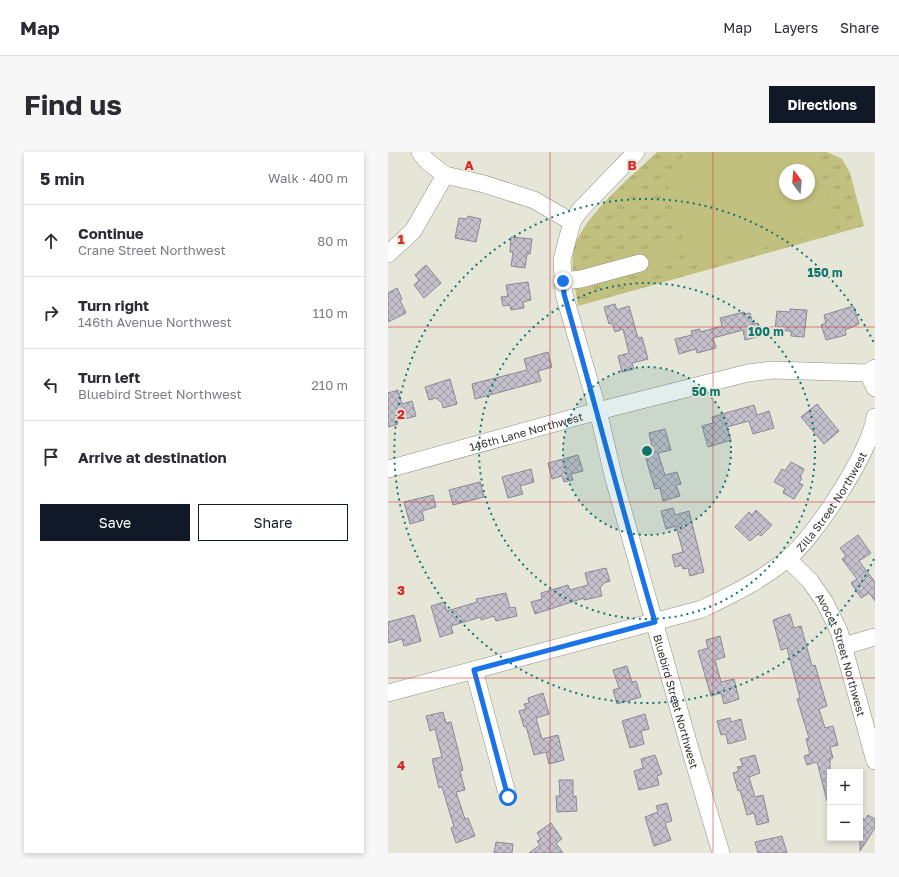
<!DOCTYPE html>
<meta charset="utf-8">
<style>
body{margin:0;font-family:"Golos Text",sans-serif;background:#f7f7f7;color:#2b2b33}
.controls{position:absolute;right:12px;bottom:12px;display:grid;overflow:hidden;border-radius:0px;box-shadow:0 2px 6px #0003}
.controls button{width:36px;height:36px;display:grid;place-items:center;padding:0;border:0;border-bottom:1px solid #e1e1e2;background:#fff;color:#2b2b33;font:20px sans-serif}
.compass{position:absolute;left:391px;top:12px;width:36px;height:36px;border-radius:50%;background:#fff;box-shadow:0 2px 6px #0003;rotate:344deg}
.stop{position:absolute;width:12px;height:12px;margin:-9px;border:3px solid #1a73e8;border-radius:50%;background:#fff}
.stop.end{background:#1a73e8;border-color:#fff;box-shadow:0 1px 4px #0008}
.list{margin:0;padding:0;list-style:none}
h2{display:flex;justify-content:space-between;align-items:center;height:52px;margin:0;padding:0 16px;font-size:17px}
h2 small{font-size:13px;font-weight:400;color:#7c7c81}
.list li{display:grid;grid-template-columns:26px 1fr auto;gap:12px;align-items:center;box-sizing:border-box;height:72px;padding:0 16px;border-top:1px solid #e1e1e2}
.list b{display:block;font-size:15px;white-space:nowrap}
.list p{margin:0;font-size:13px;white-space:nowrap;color:#7c7c81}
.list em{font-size:13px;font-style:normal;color:#7c7c81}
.actions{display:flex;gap:8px;padding:12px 16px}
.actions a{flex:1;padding:9px 0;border:1px solid #111827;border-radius:0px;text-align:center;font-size:14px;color:#111827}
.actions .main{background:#111827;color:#fff}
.icon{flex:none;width:22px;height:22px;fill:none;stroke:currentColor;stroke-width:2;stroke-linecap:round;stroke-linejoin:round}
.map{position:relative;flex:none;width:487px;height:701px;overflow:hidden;border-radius:0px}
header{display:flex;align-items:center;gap:24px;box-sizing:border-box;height:56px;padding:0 20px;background:#fff;border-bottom:1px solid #e1e1e2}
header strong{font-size:19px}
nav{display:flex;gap:22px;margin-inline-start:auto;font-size:14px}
.intro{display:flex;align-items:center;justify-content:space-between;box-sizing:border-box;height:96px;padding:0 24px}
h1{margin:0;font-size:28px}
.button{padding:10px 18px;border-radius:0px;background:#111827;color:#fff;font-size:14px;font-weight:700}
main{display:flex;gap:24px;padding:0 24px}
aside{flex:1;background:#fff;border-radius:0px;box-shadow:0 2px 6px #0003}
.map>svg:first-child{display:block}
.grass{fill:url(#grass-tufts);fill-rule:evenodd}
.pitch{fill:#c2c07f;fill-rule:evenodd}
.building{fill:url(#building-cross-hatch);stroke:#8c8894}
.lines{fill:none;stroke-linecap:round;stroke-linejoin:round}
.minor-casing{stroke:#8f8f83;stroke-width:18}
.minor{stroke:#fff;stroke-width:17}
.route{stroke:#1a73e8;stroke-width:5}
.grid{fill:none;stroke:#d62828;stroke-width:1;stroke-opacity:0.55}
.ring{fill:none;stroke:#0f766e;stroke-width:2;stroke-dasharray:2 4}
.labels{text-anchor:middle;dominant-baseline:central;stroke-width:3.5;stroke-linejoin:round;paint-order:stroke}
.street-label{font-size:11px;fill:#34342f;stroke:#e5e5d8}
.grid-label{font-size:13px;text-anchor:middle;font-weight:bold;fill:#d62828;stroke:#e5e5d8;stroke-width:3.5;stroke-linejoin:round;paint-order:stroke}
.centre{fill:#0f766e;stroke:#e5e5d8;stroke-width:2}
.ring-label{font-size:12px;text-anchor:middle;font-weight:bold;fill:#0f766e;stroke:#e5e5d8;stroke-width:3.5;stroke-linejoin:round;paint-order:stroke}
</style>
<header>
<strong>Map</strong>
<nav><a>Map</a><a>Layers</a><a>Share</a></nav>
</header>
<div class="intro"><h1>Find us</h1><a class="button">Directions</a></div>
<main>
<aside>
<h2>5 min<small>Walk · 400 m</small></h2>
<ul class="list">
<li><svg class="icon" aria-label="ahead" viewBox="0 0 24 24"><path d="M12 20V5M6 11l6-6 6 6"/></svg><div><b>Continue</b><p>Crane Street Northwest</p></div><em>80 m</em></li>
<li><svg class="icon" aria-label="right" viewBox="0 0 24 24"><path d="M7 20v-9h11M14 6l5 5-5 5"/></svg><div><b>Turn right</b><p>146th Avenue Northwest</p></div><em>110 m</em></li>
<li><svg class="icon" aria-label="left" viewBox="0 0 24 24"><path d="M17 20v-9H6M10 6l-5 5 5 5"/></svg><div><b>Turn left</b><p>Bluebird Street Northwest</p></div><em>210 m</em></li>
<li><svg class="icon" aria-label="arrive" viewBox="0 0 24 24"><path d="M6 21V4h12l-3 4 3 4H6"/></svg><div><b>Arrive at destination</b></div></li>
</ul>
<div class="actions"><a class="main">Save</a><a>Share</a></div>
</aside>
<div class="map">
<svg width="487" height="701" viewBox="0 0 487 701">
<defs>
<pattern id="grass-tufts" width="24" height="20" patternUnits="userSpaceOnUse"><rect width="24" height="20" fill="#c2c07f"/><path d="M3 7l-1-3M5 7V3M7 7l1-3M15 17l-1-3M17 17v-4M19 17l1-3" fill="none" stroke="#9e9d68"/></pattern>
<pattern id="building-cross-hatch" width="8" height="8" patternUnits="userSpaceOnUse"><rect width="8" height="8" fill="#c3bfcb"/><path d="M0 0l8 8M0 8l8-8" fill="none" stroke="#9f9ca5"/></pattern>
</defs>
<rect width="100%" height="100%" fill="#e5e5d8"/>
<path class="grass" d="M269,0h170l15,7 8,14 14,53 -286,80c-3,-19 -8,-39 -4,-58 9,-32 59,-73 83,-96zM397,18h24v24h-24z"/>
<path class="pitch" d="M300,0h117l11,4 20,74 -146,36 -25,-91zM397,18h24v24h-24z
M286,89l5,18 -27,7 -5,-18z"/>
<path class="building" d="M80,64l13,3 -5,23 -21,-4 4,-20 8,1z
M123,85l21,2 -2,15h-3l-2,14 -14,-2 2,-14h-3z
M38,113l15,18 -17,15 -10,-13 5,-5 -4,-5z
M140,130l3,18 -8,2 1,6 -13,2 -1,-5 -7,1 -2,-9 7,-1 -2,-11z
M9,136l5,11 -2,1 6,13 -18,9v-29z
M227,152l2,6 12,-4 9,32 4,-1 6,22 -16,4 2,6 -12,3 -4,-16 11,-3 -6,-24 -8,3 -3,-9 -3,1 -5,-17z
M462,155h4l5,17 -14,6 1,5 -20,5 -5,-15 5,-2 -2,-8z
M402,157l17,1 -3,27 -13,-1v-5l-16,-1 2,-19 13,1z
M356,160l1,2 5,-1 3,11 5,-1 4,13 -17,4 -2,-10 -30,8 3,10 -19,5 -1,-4 -17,5 -4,-15 17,-4 -1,-4 9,-2v3l22,-6 -2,-8z
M160,200l4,15 -14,4 3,10 -66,18 -3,-15 55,-14 -3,-11z
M62,227l7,25 -14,4 -1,-5 -6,-5 -7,2 -4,-13z
M10,238l4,14 10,-3 4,15 -19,5 1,3 -10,3v-34z
M429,252l22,27 -15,13 -23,-27z
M366,253l3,10 12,-4 5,17 -21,6 -4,-13 -22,6 4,13 -23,7 -6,-21 11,-3 -1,-6z
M277,277l6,21 -13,3 7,22 12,-3 4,12 -5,1 4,11 -17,5 -3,-13 -5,1 -12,-40 9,-3 -3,-13z
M190,303l5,16 -12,3 2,6 -9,2 -2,-6 -10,3 -4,-16z
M403,310l13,7 -4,8 2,1 -3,5 4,2 -9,14 -11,-6 2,-5 -11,-6 8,-13 3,2z
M143,317l3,13 -14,4 3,8 -15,4 -6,-21z
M92,330l4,15 -31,8 -4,-15z
M45,343l3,12 -14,4 2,9 -14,4 -6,-22z
M285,356l2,7 14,-4 15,61 -14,4 -2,-8 -5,1 -1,-4 -7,2 -3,-12 11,-3 -7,-26 -10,3 -5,-18z
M368,358l16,15 -11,11 -3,-2 -8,7 -15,-14 14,-15 3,3z
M470,383l13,18 -12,8 16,21v19l-6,-8 -8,5 -10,-15 6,-4 -15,-20 4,-3 -6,-8z
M218,416l4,13 -6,2 -4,5 2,8 -18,4v-2l-49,16 -4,-12 11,-3 -1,-6 27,-8 2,5 18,-5 -3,-12z
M118,441l4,15 5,-1 2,9 -21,5 -2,-5 -13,4v-3l-30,9 2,7 -13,4 -9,-31 13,-4 3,9 30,-9 -1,-3z
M402,462l4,14 7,-2 11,40 3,-1 12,41 -8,3 6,19 8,-2 5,19 -8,2 3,11 -3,1v42h-3l-10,-39 -10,3 -3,-9 6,-2 -4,-15 3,-1 -12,-39 3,-1 -13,-50 -6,2 -8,-30z
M26,463l7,26 -17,5 -2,-7 -14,4v-21z
M332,484l5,21 -10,3 6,22 13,-3 5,20 -15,5 -3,-11 -10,3 -13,-45 10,-3 -2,-8z
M239,514l5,16 4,-1 5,16 -24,7 -4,-14 6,-2 -6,-18z
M155,541l6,21 -13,4 6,21 16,-4 6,25 -15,4 -3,-12 -12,3 -8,-29 -2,1 -5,-16 7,-2 -2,-5 5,-1 -1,-5z
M55,560l3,11 5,-1 12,48 -3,1 5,19 -9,2 9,27 3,-1 7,18 -19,7 -5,-15 3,-1 -12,-40 -3,1 -7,-29 10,-2 -7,-28 -5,2 -4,-15z
M257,562l4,15 -8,2 3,13 -14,4 -8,-27z
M342,566l1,4 10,-3 5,20 -18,5 -2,-10 -5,1 -4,-14z
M267,603l7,19 -5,2 2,9 -20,5 -5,-19 9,-3 -2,-9z
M367,603l5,18 -11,4 6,20 8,-2 6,27 -12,3 -3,-12 -7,2 -7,-25 -2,1 -5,-18 6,-2 -2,-4 6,-1 -3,-7z
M171,628h14v17l3,-1 1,15 -20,1 -1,-16h4z
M279,651l5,18 -7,2 6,17 -17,6 -9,-29 13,-5 -2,-6z
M480,663l7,4v9l-15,23v-35l5,4z
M163,671l11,16 -6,4 7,10h-34l11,-8 -3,-4 4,-2 -4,-6z
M394,684l5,17h-29l-3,-11z
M108,690l17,2 -1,9h-18z"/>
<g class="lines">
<g class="minor-casing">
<g id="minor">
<path d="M32,0l7,9 18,14 39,9 50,16 38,22"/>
<path id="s1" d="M248,0l-56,58 -8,12 -10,38 2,34 34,117 16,68 76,270 31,104"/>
<path d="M0,102l25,-23 32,-56"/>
<path d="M175,129l18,-2 59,-16"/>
<path d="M480,221l7,15"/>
<path id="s2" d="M0,317l210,-58 150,-38 25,-3 95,3 7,-5"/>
<path id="s3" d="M400,407l22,22 14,20 15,30 36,130"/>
<path d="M456,494l31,-9"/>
<path d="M86,518l34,127"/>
<path id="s4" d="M0,541l314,-84c29,-14 58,-28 84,-49 28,-21 85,-109 89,-143"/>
</g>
</g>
<use href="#minor" class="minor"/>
</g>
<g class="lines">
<path class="route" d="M120,645l-34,-127 181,-48c-32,-109 -60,-219 -91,-328l-1,-13"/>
</g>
<path class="grid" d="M162,0v701M325,0v701M0,175h487M0,350h487M0,526h487"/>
<circle cx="259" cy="299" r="84" fill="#0f766e" fill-opacity=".12"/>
<g class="ring">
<circle cx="259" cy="299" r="84"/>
<circle cx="259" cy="299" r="168"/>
<path d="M486 407A252 252 0 1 1 486 191"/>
</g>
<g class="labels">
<g class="street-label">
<text stroke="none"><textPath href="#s2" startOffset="143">146th Lane Northwest</textPath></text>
<text stroke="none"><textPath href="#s4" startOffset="497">Zilla Street Northwest</textPath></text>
<text stroke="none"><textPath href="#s3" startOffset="112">Avocet Street Northwest</textPath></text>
<text stroke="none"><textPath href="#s1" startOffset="591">Bluebird Street Northwest</textPath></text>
</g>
</g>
<g class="grid-label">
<text x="81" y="18">A</text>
<text x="244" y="18">B</text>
<text x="13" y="92">1</text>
<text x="13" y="267">2</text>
<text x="13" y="443">3</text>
<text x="13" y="618">4</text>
</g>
<circle cx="259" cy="299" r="6" class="centre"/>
<g class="ring-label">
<text x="437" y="125">150 m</text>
<text x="378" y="184">100 m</text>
<text x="318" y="244">50 m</text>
</g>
</svg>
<div class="controls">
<button>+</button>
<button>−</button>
</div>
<svg class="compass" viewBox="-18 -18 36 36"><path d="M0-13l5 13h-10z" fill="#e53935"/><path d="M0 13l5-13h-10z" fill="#7c7c81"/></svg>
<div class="stop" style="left:120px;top:645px"></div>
<div class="stop end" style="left:175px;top:129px"></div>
</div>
</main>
